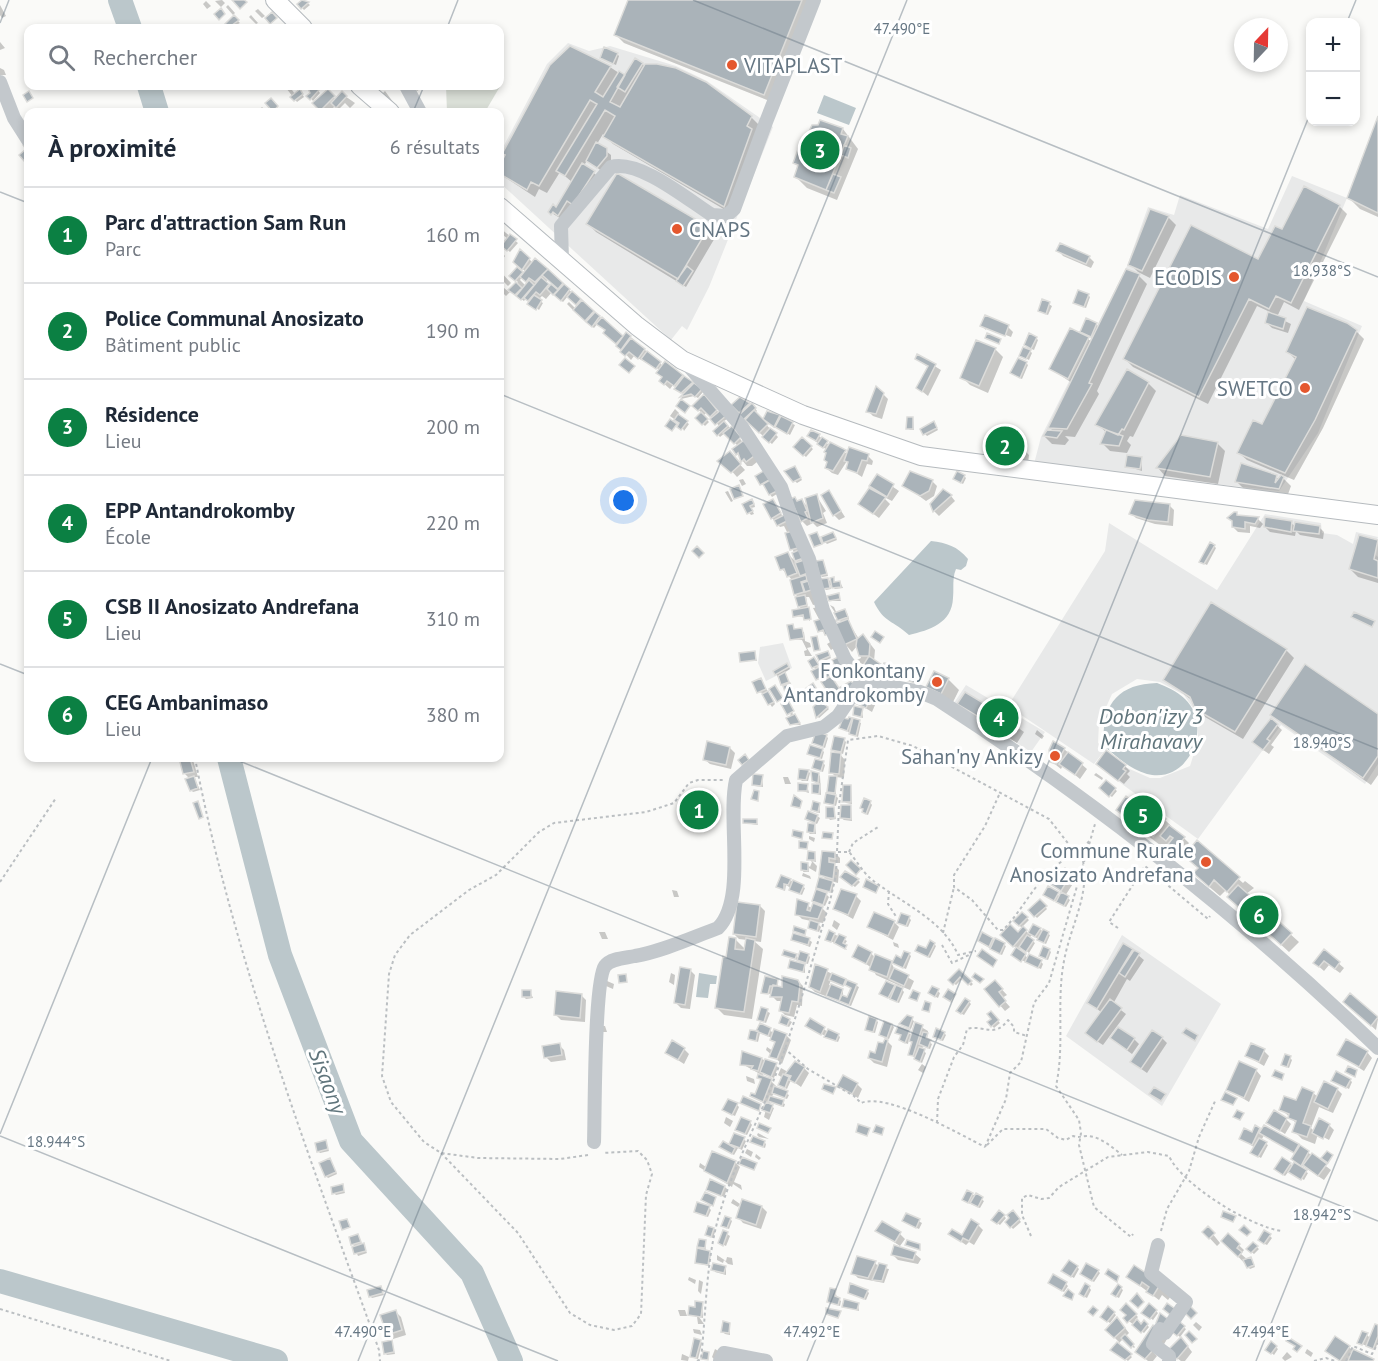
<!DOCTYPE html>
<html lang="fr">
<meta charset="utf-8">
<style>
body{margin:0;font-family:"PT Sans",sans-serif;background:#f6f6f7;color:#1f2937}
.controls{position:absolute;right:18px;top:18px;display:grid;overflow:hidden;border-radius:12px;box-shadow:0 3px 9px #0003}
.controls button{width:54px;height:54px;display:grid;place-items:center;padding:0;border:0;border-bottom:2px solid #e0e1e3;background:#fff;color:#1f2937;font:30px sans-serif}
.compass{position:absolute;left:1234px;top:18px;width:54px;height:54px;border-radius:50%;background:#fff;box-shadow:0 3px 9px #0003;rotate:22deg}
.you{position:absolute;left:624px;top:501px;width:21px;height:21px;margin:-15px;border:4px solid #fff;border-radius:50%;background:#1a73e8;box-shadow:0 0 0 9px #1a73e833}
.badge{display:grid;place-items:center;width:39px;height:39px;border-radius:50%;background:#0b8043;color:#fff;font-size:20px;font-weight:700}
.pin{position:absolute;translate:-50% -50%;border:3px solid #fff;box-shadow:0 2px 6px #0006}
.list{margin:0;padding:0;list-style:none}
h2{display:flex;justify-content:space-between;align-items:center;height:78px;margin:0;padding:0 24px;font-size:26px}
h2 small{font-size:20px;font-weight:400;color:#747a83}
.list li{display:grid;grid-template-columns:39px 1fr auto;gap:18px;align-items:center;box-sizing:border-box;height:96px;padding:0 24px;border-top:2px solid #e0e1e3}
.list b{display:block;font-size:22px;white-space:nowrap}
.list p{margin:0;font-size:20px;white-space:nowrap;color:#747a83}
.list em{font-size:20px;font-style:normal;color:#747a83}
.icon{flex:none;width:33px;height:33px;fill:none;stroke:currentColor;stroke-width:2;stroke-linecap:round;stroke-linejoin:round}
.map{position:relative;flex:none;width:1378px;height:1361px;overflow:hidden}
.search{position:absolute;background:#fff;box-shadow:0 3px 9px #0003;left:24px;top:24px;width:480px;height:66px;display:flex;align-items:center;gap:15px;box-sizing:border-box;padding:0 21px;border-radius:12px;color:#747a83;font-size:22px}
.panel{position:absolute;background:#fff;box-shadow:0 3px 9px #0003;left:24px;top:108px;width:480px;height:654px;border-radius:12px}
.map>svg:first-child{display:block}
.built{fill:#e8e9e9}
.green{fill:#dadfd7}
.water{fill:#bbc7cb}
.shadow{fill:#0003;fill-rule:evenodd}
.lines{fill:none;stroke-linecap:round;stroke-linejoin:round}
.river{stroke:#bbc7cb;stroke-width:24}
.building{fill:#aab3b9;stroke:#dcdcda;stroke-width:1.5}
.major-casing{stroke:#b5babe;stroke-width:20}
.path{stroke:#bbbfc2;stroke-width:2;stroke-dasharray:3 3;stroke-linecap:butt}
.minor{stroke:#c3c8cc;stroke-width:14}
.major{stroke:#fff;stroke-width:18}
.ticks{fill:none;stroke:#657683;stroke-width:1.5;stroke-opacity:0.45}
.poi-dot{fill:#e4572e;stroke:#fff;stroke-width:2}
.labels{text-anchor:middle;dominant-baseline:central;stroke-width:6;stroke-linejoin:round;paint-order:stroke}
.poi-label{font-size:21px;fill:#657683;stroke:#fff;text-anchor:end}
.water-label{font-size:22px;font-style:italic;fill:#60757c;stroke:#fff}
.ticks-label{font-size:15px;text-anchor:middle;fill:#657683;stroke:#fff;stroke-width:6;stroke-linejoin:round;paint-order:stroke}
</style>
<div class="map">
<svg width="1378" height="1361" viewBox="0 0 1378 1361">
<rect width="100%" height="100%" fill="#fafaf8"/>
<path class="built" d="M568,43l21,8 21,-5 66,20 31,15 66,46 -64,160 -22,43 -5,-4 -11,14 -171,-157v-30l47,-89z
M1292,176l55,22 -43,103 58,25 -44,107 -39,58 -245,-27 7,-27 86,-171 21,-59 26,8 6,-20 88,34z
M1265,514l56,9 1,10 15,2 16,9 3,-12 22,5 -5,16 5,4v207l-13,20 -84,-59 -83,114 -83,-60 10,-12 25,11h10l30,-12 8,-25 -1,-27 -13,-19 -24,-13 -23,-3 -25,15 -13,29 -1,20 7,7 -11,14 -86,-58 97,-155 4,-28 108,67z
M783,643l9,25 -26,13 -8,-18 2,-16z
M966,685l79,47 -14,20 -77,-49z
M1122,935l99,69 -59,102 -96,-70z"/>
<path class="green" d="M500,81l2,2 -17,29h-38l-1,-26h54z"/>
<path class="water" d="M824,95l32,13 -7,17 -32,-12z
M931,541c16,2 26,5 37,18l-2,7 -5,4 -5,-1c-4,9 -2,19 -3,29 -1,25 -23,32 -44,37 -16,-15 -25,-12 -35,-33z
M1157,683c10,4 20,8 28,16 29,28 3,86 -38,75 -17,-5 -30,-17 -43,-28 -3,-39 12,-62 53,-63z
M699,973l18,3 -1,8h-6l-2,14 -12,-1z"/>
<path class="shadow" d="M222,0l3,3 -4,4 -6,-6z
M304,0l6,5 -6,5 -5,-6z
M630,0h183l-41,102 -148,-59 -8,-8z
M206,1l5,5 -4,3 -4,-5z
M0,5l6,11 -4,2 -2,-3z
M228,5l7,8 -2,2 -7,-8z
M258,9l7,7 -3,2 -7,-7z
M251,15l7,8 -2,1 -7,-7z
M234,17l6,6 -10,5 -4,-3z
M0,42l5,6 -5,2z
M617,54l2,2 -3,9 -15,-7z
M642,64l109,53 8,8 -27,89 -119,-70 -10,-10 -6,10 14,11v7l-8,10 -16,-12 -3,6 15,11 -36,43 -13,-8 7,-3 15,-27 -12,-10 -13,21 -8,-4 -4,8 -35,-23v-6l6,-12 104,-89 15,10z
M0,68l4,2 2,5h-6z
M289,86l6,8 5,-3 4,6 -7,5 -11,-14z
M309,86h5l6,7 -7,8 -4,-5 3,-3 -5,-6z
M412,86h13l-8,5z
M328,91l8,9 6,-6 13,9 -5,5 -5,-5 -6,6 -4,-3 -3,3 4,3h-13l-9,-9z
M385,91l8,11 -3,2 -8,-10z
M262,107l5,5h-10z
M1378,121v96l-18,-8 -11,-11z
M843,129l15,20 -21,51 -30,-12 -11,-11 3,-10 -4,-5z
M1339,206l8,8 -48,96 -15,-8 -7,15 14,7 -3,9 -16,-5 -5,-5 3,-11 -13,-6 -49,98 -75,-37 -8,-8 134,-98 24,-30z
M1168,217l8,8 -26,53 -12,-6 -8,-8z
M588,224l120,4 8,8 -30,51 -90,-55z
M500,228l18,15 -8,9 -7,-6 5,-7 -5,-4 -3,4z
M1058,250l31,7 5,5 -3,6 -28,-12z
M500,251l5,5 -5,7z
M529,259l4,4 2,-3 89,78 3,-4 36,32 19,10 21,16 -5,6 -4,-2 -13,3 2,-5 -6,-6 -4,-3 -3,4 -9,-8 2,-3 -3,-8 -26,-14 -3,4 -33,-37 -4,5 -21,-18 -6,-6 2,-2 7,7 3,-3 -11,-10 -5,6 -11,-10 -6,7 -4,-3 -4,4 5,3 -4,7 -13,-12 -2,3 -13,-10 -5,5 -5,-5 3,-3 5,4 9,-10 -7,-6 6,-7 7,6 2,-3 -12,-10zM522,277l7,6 -3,3 -6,-6zM548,279l5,4 -3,4 -5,-4z
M500,271l11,12 -3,3 -6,-6 -2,2z
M1127,271l12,5 8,8 -50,107 2,3 -24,43 -10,-1 4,4 -4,5 -13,-1 -8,-8 10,-4 -4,-4 22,-45 -21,-14 37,-30 4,3 2,-4 -10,-5 12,-9 3,3z
M1088,295l2,2 -4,11 -11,-5z
M1043,301l9,5 -4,9 -9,-4z
M982,326l26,1 5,5 -2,5 -25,-10v3z
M1356,331l8,8 -41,89 -29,52 -47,-20 -8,-7 24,-27 33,-66 -8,-8z
M1036,338l2,2 -4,10 -7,-3z
M995,349l8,8 -15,36 -18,-8 -8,-8z
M1030,351l2,2 -3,7 -6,-3z
M918,356l23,14 -13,26 -10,-8 10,-21 -12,-8z
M1026,363l2,2 -6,14 -8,-4z
M1148,383l8,8 -23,46 -3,-1 -3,5 4,4 -4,8 -17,-2 -8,-8 5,-10 -10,-9z
M877,388l11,11 -6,20 -9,-3 -5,-5z
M741,399l13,8 3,4 -2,2 23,24 -6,7 -28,-25 -10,-14z
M709,401l10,12 9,5 -5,4 10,8 16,20 13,8 -10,8h-5l-10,-12 1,-8 -13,-13 -5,4 -5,-6 5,-4 -13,-15 -4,4 6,6 -4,4 -8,-8 5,-5 -8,-7z
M675,409l4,4 -2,3 12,8 -5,7 -3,-7 -11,-8z
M768,413l27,12 -5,10 -23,-15z
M913,418l1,12h-4l-2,-2z
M935,425l3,5 -11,6 -5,-6z
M819,436l11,10 18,8 20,2 5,5 -1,4 -5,-1 -5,13 -14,-9 1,-4 -2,-3 -9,14 -6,-2 -6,-5 1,-18 -16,-12z
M802,439l11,10 -7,8 -11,-10z
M1013,439l16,16 -2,17 -13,-2 -16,-17z
M1217,443l8,8 -7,33 -53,-8 -7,-8z
M734,458l11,12 -8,7 -8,-9z
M1141,459l1,12 -15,-5z
M796,470l6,10 -5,3 -11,-11z
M767,471l13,21 -8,5 -15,-20z
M877,476l22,15 -7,10 -10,-5 8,8 -11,14 -19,-14 20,-10 -9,-8z
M964,476l2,2 -3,6 -8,-5z
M1276,477l4,3 2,-3 9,9 -4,11 -42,-7 -8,-8z
M743,479l3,5 -4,2 -3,-6z
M932,481l5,5 -3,10 -8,5 -22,-16z
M728,491l5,10 -2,1 -6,-10z
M829,492l16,25 -6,3 -5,-5z
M816,495l10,16 -3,2 4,10 -10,4 -4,-4 -6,3 -5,-5 -4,-18 4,-2 7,7z
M951,496l4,5 -16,15 -5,-5z
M754,503l1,4 -4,1 3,6 -3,1 -7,-10z
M775,503l8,14 4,-2 32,89 -6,1 -4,-8h-3l4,24 -5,-4 -10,-1 7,-6 -3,-4 -6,-25 -11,-12 6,-15 9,9 -9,-29 -4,-8 -4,1 -8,-9z
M1169,505l5,5 -1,16 -18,-2 -19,-6 -5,-5z
M1237,514l3,3 18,2 5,5 -3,4 -10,-2v7l-12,-1 -5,-5z
M1291,523l5,4h23l5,5 -1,7 -23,-4 -4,-4 -1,5 -25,-4 -5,-5z
M833,534l4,6 -10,4 -2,-2z
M1360,536l18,6v41l-20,-6 -8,-8z
M1214,546l2,2 -9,17 -4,-2z
M823,561l5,15 -6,1 -2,-2z
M828,579l5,5v-5l3,4 4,-1 3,6 -8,1 -5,-4 1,4 -5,1 -2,-2z
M838,595l3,6h-11z
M830,605l4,2 3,7 8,-3 2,2 2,6 -2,1 12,19 9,2 7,9 -1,11 9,8 6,-3 10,4 1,7 -19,-6 -6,3 -18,-14 4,-2 -4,-12 -5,6 -7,-8 -3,-21z
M819,607l9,30 -3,-5 -6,-1 1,-10 -7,-13z
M793,626l2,4 9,2 1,9 5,2 1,4 -4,1 5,8h-7l-1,-5 3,-1 -5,-10 -11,-1z
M832,641l4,6 -5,3 -4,-6z
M1286,650l8,8 -51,81 -38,-22 -12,-16 -28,-21z
M754,653l3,8h-15z
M829,655l2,3 -9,4 -2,-2z
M810,661h6l2,7 8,7 -4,-8 8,-5 6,10 -7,4 11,13 16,-2 -17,17 -17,-24 -5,-1 -1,-9z
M789,667l1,2 -6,4 11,21 -5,2 -14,-22z
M948,679l11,11 -7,14 -13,-6z
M761,680l14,24 -3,3 -9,-14 -5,-1z
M814,687l5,7 -6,4 -2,-2z
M873,693l5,5 -6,14 -15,-9z
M889,696l4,4 10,-2 2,6 -10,-1 -4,-4v5l-11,-2z
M790,704l3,11 8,10 -10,-1z
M824,704l5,5 -10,9 -4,-4z
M959,704l40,10 25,18 -7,11 -50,-31z
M862,710l1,8 -9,-3z
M1272,714l106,2v59l-7,10z
M849,719l12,4 -3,14 -17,-9z
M1271,720l11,10 -11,15 3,2 -5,7 -10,-7z
M1037,730l7,6 -2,3 -7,-5z
M826,736l2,2 -3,10 -11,-5z
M844,740l2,2 -3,12 -5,-2 7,8 -1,18 -8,-1 -5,-5 6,-18 -5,-5z
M730,748l5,5 -4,16 -21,-5 -6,-5z
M1064,749l23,20 -7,10 -17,-14 -2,4 -10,-8z
M822,750l2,2 -2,7 -14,-6z
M180,758l13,2 5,17h-4l6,13 -7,2 -2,-2 -1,-11 -6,-6z
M822,762l3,3 -2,7 -9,-4z
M1125,766l5,5 -3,3 3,3 -6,7 -21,-16z
M808,771l2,2 -2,8h-6l-2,-2z
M1096,773l7,5 -1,2 -8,-5z
M818,774l2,2 1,19 -8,-2 6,-7 -5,-5z
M762,777l1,10 -8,-1 -2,-2z
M783,777h5l3,7h-6z
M836,778v16h-3l5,4 -2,8 -11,-4 8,-6 -4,-5z
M1106,782l11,9 -5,6 -11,-9z
M807,785l2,8 -10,-3z
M851,787l1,17 -6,-1 -2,-2z
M870,802l2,3 -4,10 -2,-1z
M819,804l1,9 -5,-1 -3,-2z
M851,807l1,14 -8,-1 -3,-2z
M833,808l3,11 -6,1 -2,-3z
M1118,810l47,10 24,23 -12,15 -42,-32z
M817,816l3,2 -3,6 -11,-5z
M756,821l2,4 -14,-2z
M815,825l1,9h-6l-2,-2z
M809,836l6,2 -1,4 -5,-3z
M1197,842l46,41 2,-2 9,7 -8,6 53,48 -10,10 -52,-47 -11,-15 -6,6 -14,-12 -7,-15z
M823,852l12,1 5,5v5h-8l7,7 -1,13 -7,-2 3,3 -2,9 -10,-3 7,7 -4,9 -11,-5 11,-7 -7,-7 10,-6 -7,-7z
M815,853l1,9 -4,-1 5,5 -1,6 -7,-4v4h-6l4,-8 3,3 2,-5 -3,-3z
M803,873l7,3 1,3 -9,-3z
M1071,874l5,5 -11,17 5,4 -4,7 -19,-11 19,-1 -14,-11z
M852,875l8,7 -5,5 -13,-10z
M790,880l15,8 -3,7 -16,-10 -1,6 -7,-4z
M672,890l5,1 2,6h-5z
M856,896l5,5 -8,18 -18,-10z
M798,901l14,7h10l5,5 -4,10 -7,-1 5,5 -2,5 -10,-5 2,-6 -9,-2 -5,-5z
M1040,901l7,8 -10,9 -7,-8z
M760,906l5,5 -4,31 -7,-1 9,8 -11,70 -28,-4 -8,-8 12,-48 8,-19 10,10 1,-10 -8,-1 -5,-5z
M1022,914l7,6 -7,7 7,7 4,-8 17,9 -4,9 -14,-9 -3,3 6,5 -6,10 -7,-6 -3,4 9,7 2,-2 11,6 2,2 -2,5 -26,-12 2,-8 -10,-9 16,-11 -8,-8z
M909,918l2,2 -3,7 -7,-3z
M834,920l6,4 -3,6 -5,-4z
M894,922l5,5 -6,13 -24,-13z
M599,932h6l3,7h-6z
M834,934l13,7 -3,4 3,5 -20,-11z
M983,934l23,12 -4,9 -21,-12z
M792,940h17l3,2 -2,5z
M893,942l5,2 1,4 -5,-2z
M934,944l2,2 -6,12 -11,-6z
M1049,950l2,2 -3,8 -5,-2z
M1132,950l12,10 -14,21 -3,-2 -14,25 13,10 -23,31 -11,-7 10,-25 -13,-11z
M1324,951l20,17 -4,5 -11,-8 -5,6 -9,-8z
M871,953l4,5 16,4 4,8 19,11 -4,9 -12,-5 6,7 -5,11 -18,-9 13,-8 2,2 2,-3 -22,-10 -4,-7 -18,-12z
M909,954l2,2 -5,13 -12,-5z
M784,955l12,1 3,3 9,-4 2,2 -2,7z
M805,966v7l-15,-5z
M816,966l43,21 -8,19 -36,-14 -5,-5zM831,980l21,8 -4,11 -5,-2v-7l-14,-5z
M690,970l5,5 -5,34 -9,-1 -5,-5z
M959,971l14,13 -2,2 -8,-8 -7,7 -6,-5z
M671,973l4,2 -1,10 -5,-3z
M766,978l11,2 1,8 6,1 14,-8 5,5 -1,20 -5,-1 -3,12 -9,-2 -5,-5 3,-9h-6l-7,-7 -7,-2z
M607,981l7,3 -1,5 -7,-3z
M995,982l12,13 -5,3 8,9 -5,4 -19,-22z
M933,988l7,5 -2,5 -6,-3z
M530,991l3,7 -7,1 -2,-2z
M581,995l5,5 -1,22 -24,-2 -5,-5z
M1351,995l27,24 -2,11 -26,-23z
M969,1002l2,2 -7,11 -4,-2z
M762,1009l8,4 -4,10 -8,-4z
M991,1013l9,10 -6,5 -5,-6 5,-3z
M782,1017l10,5 -3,5 -9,-5z
M908,1017l6,4 -3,8 -8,-3z
M810,1020l18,12 10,3 2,2 -2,5 -29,-14z
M876,1020l2,2 -3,11 -6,-2 -2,-2z
M916,1024l12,7 -1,10 5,3 -2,5 -7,-3 -1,4 4,3 -4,10 -12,-9 3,-11 -4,-4 -1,5 -6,-2v-6l-5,-3 2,-5 13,7z
M760,1025l14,8 12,2 5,5 -9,24 -16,-14 1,-3 6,4 3,-7 -4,-6 -12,-5 -2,9 -8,-4 7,-5z
M892,1025l2,2 -5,12 -6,-2 -2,-2z
M601,1026h4l2,6h-4z
M944,1033l2,2 -3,6 -6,-3z
M1162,1038l5,5 -20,30 -10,-7z
M1134,1039l5,5 -7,10 -15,-11z
M886,1040l6,6 -5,21 -13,-4 -5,-5 7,-4z
M559,1045l5,5 2,10 -15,2 -5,-5z
M684,1049l5,5 -5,10 -17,-11z
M1264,1051l5,5 -5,10 -17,-10z
M1367,1052l5,6 -8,13 -25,-16z
M1290,1058l2,2 -3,8 -4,-2z
M762,1059l16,8 -4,11 -11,-4 -1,3 9,4 5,5 -1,2 14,7 -2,4 -13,-6 -3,5 14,6 -1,3 -14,-5 -1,3 5,3 -5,12 -5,-3 3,-12 -16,-9h5l6,-15 -2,-7 -18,-10z
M922,1064l4,3 -3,6 -5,-3z
M781,1068l7,4 16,-4 5,5 -8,14 -10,-7 -4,9 -5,-3 1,-8 -5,-3zM786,1072l9,9 -11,-5z
M1256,1070l5,6 -12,26 -22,-13z
M746,1076l8,3 1,5 -8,-3z
M1350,1080l2,2 -3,7 -14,-7z
M857,1084l5,5 -4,9 -19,-12z
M1337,1089l5,5 -9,19 -14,-6 -8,21 3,3 15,-6 5,5 -5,10 -11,-6 -3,10 -13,-5 -8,-8 3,-7 -16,-15 32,-16 5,4z
M737,1105l2,2 -4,9 -9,-4z
M726,1117l7,4 -3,6 -6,-4z
M1286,1119l5,5 -6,10 -17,-11z
M750,1122l2,3 -5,10 -8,-4z
M1259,1129l39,16 33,25 -7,10 -29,-19v-7l-31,-19 -3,6 7,4 -7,13 -7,-4 1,-6 -14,-10z
M758,1133l11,6 -10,-2 7,7 -1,4 -13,-6h12l-7,-7z
M735,1135l11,6 -4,9 -4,-2 -4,7 -13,-8 9,-1z
M325,1142l4,9 -9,2 -2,-2z
M747,1149l6,3 -2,5 -6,-4z
M756,1154l5,4 -2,2 -4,-3z
M331,1162l6,12 -9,4 -2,-2z
M735,1162l5,5 -6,15 7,3 1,5 -9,-6 -1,3 -33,-20 1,-4 6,4z
M1290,1164l18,9 -4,7 -15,-9 -4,5 -7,-5z
M342,1186l3,7 -9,2 -2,-2z
M725,1187l2,2 -3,8 -16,-8z
M972,1194l12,7 -4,7 -14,-6z
M733,1199l7,5 -2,3 -7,-4z
M743,1201l19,6 5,5 -6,17 -18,-6 -5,-6z
M709,1208l2,2 -3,7 -13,-6z
M999,1212l7,6 -6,7 -7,-5z
M1013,1212l8,10 -8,7 -6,-7z
M907,1215l15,8 -3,6 -13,-6z
M730,1219l2,2 -3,8 -6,-3z
M978,1225l5,5 -9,15 -5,-3 -3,3 -16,-11 12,3z
M1208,1228l12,15 -3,3 -13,-14z
M713,1230l2,2 -2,6 -6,-3z
M877,1231l23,3 5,5 -5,7z
M724,1232l6,4 -4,10 -6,-3z
M1265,1232l7,6 -5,7 -6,-3z
M1228,1235l16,15 -3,4 7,6 3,-1 4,8 -5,2 -22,-23z
M358,1236l9,17 -9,3 -5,-12z
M705,1241l1,11 5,2 -2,12 -12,-3 7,-12 -5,-4z
M1253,1244l6,5 -5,5 -6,-5z
M895,1247l20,7 6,5 -3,5 -20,-4 -5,-5z
M717,1255l9,6 1,-4 5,1 1,7 -5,-1 -4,-4 -1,3 -6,-3z
M875,1263l4,4 10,2 -5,14 -26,-5 -5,-5z
M714,1265l12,3v7l-11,-3z
M1077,1267l2,2 -5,9 -9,-5z
M1134,1267l37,29 -3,4 -6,-5 -3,5 -31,-23z
M1098,1271l2,2 -6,9 -10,-7z
M689,1277l7,3 -1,4 -7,-4z
M699,1280l4,2 -2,12 -3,-3z
M1052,1284h14l2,2 -4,6z
M1118,1286l5,4 -4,8 -4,-2z
M1089,1287l2,3 -4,8 -4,-2z
M380,1288l4,7 -12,3 -2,-2z
M835,1290l2,8 4,3 -1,5 -12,-4z
M867,1291l2,2 -3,7 -16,-8z
M702,1304l1,14 -4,-1 5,7h-6l-1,-7 -7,-3z
M858,1305l1,6 -15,-5z
M1126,1305l12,12 -3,3 6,6 3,-4 5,5 -5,6 -19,-15 3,-3z
M1149,1305l9,8 -5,7 -8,-6z
M1108,1308l8,7 -6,8 -6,-4z
M678,1310h7l2,6h-7z
M396,1312l5,5 5,18 -13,4 -5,-5z
M1196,1322l6,5 -3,4 -6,-6z
M730,1324v11l-5,-1 -2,-2z
M1122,1324l7,9 -4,4 10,10 -1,1 -10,-10 -6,6 14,13 -4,4 -15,-12 6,-7 -12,-12z
M1180,1325l6,4 -6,8 -6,-5z
M1153,1327l14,12 -4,7 -4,-3 -6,9 4,4 -4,5h-5l-6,-5z
M1378,1327v15l-3,8 -17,-8 9,-7 4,4z
M693,1329l7,1 2,5 -8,-2z
M1336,1338l18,13 20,10h-34l-8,-6z
M700,1341l2,2 -4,16 -4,-1 -2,-2z
M391,1342l4,12 -8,1 -2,-2z
M1271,1343l7,6 -4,6 -7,-6z
M1186,1344l6,8 -7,9h-4l-7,-5z
M715,1349l5,3 -5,8 -3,-3z
M1307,1349l6,4 -2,4 -6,-4z
M1287,1352l5,5 -7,4 -3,-3z
M682,1354l7,3 -1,4 -7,-1z"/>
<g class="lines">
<path class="river" d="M120,0l10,28
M149,86l8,26
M229,758l51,197 71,186 121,132 39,88
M0,1281l276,80"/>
</g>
<path class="building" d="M232,0h12l3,2 -7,7z
M302,0l7,2 -8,7 -4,-5z
M628,0h174l-38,95 -150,-60z
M221,8l4,6 -6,6 -5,-6z
M272,12l5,6 -7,6 -5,-6z
M234,15l5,5 -11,8 -4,-3z
M570,46l41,20 -16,26 8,5 16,-26 6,4 -15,27 10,5 25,-43h12l19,4 30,14 46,34 -5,10 5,3 -28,78 -121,-70 12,-21 -10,-6 -40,66 -9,-5 41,-67 -7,-4 -51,86 -8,-4 -4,8 -27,-16v-9l5,-10 -3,-1 48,-89z
M604,47l14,6 -5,11 -13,-6z
M635,58l8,5 -18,29 -8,-5z
M307,86h9l3,4 -9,10 -4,-4 4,-3z
M300,89l3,5 -9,7 -4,-4z
M328,89l7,7 -15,15 -8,-8z
M29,91l4,7 -6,4 -4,-7z
M342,91l5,5 -11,12 -5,-5z
M271,98l7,8 -5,6 -8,-9z
M1378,116v97l-31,-15z
M820,120l23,8 -2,6 7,2 -22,54 -32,-13 4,-12 -5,-2 9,-25 5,-2 5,-11h6z
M596,142l11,6v8l-10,12 -11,-7z
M26,143l2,14 -4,4 -5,-6 7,-6 -3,-4z
M844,145l7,3 -3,10 -7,-3z
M582,163l13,8 -22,34 -6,-4 -9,15 -5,-4 -2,3 -3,-3 5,-8 3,3z
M617,173l92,54 -31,52 -92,-55z
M833,174l8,3 -7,16 -8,-3z
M1304,186l36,19 -49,98 -15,-7 -7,13 -20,-10 -50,98 -76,-38 68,-134 67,34 17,-33 7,3z
M1150,209l19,7 -27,55 -14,-6z
M510,234l7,5 -10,12 -6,-5z
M1060,243l30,13 -4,8 -30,-13z
M520,249l10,9 -8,12 -9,-8z
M535,258l13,11 -13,13 -6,-4 -3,4 -6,-5z
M687,266l6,5 -10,15 -7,-5z
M517,267l6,5 -8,9 -6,-5z
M548,269l15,14 -5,6 -16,-14z
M1126,269l14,5 -51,109 3,1 -25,45 -19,-1z
M541,277l8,7 -9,11 -4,-3 -8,9 -4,-3z
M529,280l5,5 -13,15 -5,-4z
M516,282l6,6 -7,7 -7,-5z
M551,284l7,6 -5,5 -6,-6z
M564,284l6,5 -9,12 -7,-6z
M1078,290l11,4 -5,13 -11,-4z
M572,291l9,8 -5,6 -9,-8z
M534,295l8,5 -6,10 -9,-6z
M1042,299l8,3 -4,12 -8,-3z
M582,300l12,11 -9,10 -12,-11z
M1307,307l40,16 10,7 -42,90 -30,53 -48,-20 16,-33 9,4 34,-67 -10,-5z
M595,312l5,4 -8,11 -6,-5z
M1268,312l18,6 -3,11 -18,-6z
M985,315l24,10 -4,11 -25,-10z
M602,317l21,19 -7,8 -13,-11 2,-3 -9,-6z
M1086,318l11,5 -6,14 -11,-5z
M1070,328l19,9 -21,42 -19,-10z
M626,332l5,4 -10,14 -5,-4z
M987,333l14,6 -2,5 -14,-6z
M1029,333l8,4 -6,12 -7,-4z
M631,338l14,11 -7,10 -9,-7 -4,4 -5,-4z
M976,340l20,8 -17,38 -19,-8z
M1023,347l8,3 -5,9 -7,-3z
M647,351l14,11 -5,7 -15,-10z
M917,354l19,10 -14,28 -6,-4 12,-22 -13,-7z
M625,358l10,8 -6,7 -10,-8z
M1018,358l9,4 -7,16 -10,-5z
M665,361l18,14 -9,11 -7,-5 -3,4 -5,-4 3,-4 -6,-4z
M1127,369l22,13 -25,48 -2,-1 -4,6 -23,-10z
M684,376l9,6 -12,11 -7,-4z
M694,383l8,6 -7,8 -4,-3 -11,3z
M876,386l8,7 -8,21 -10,-2z
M704,394l13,16 -7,7 -9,-9 -3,3 -6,-5z
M740,397l10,6 -11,10 -8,-8z
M681,399l9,7 -5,7 -9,-7z
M752,403l4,5 -13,12 -4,-5z
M722,409l5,6 -12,10 -5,-6z
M754,410l14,14 -9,9 -14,-13z
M767,411l13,4 -6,12 -11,-8z
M701,412l7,7 -6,6 -7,-7z
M678,414l10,7 -7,9 -4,-3 2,-4 -5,-3z
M781,416l12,6 -6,12 -12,-7z
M907,417h6v12h-7z
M670,419l7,5 -5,7 -7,-5z
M724,421l4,5 -11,10 -4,-5z
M934,421l3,7 -14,7 -3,-6z
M732,426l9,11 -7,7 -11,-11z
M770,428l7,5 -8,10 -7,-6z
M811,430l9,4 -4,7 -9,-5z
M1047,430l15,1 -5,7 -14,-2z
M1106,430l17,6 -4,10 -19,-2z
M1000,435l14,2 -4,19 -14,-2z
M1181,435l37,7 -8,35 -54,-9z
M802,437l10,9 -9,10 -10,-9z
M822,437l6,4 -5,7 -6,-4z
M743,441l15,12 -12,9 -2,-3 -3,3 -3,-9 -2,2 -4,-6z
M830,442l16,8 -13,21 -8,-3 2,-6 -3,-2 2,-7 -2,-1z
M849,447l20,7 -2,7 -5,-1 -5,13 -11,-4 2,-7 -4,-1z
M730,451l11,13 -10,9 -14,-12z
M1127,455l15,2 -2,12 -15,-2z
M1241,463l36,12 -2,8 6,-8 3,2 -5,12 -44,-7z
M795,466l6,12 -8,4 -9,-11z
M767,469l6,9 -13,7 -5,-9z
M910,471l23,9 -4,11 -9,5 -18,-10z
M957,471l8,4 -4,8 -8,-4z
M877,474l17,10 -7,13 -18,-11z
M773,478l6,12 -10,5 -6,-11z
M739,485l4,11 -9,3 -4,-10z
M869,488l17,9 -13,17 -15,-10z
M943,489l9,6 -19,17 -3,-8z
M829,490l12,21 -8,5 -12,-21z
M817,494l6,24 -12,5 -6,-25z
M795,497l2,4 5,-2 5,12 -2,1 3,6 -7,4 -11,-23z
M752,499l2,5 -4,2 3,5 -6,3 -5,-10z
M773,499l8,14 -10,6 -8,-15z
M1135,500l35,4 -2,18 -20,-2 -19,-6z
M1234,512h3v3l22,2 -4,7 -10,-2v7l-13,-2v-6l-5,-3z
M788,513l3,6 -14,7 -3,-6z
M1265,517l27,4 -1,11 -27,-5z
M1295,522l25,4 -1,8 -26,-3z
M797,530l5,17 -12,3 -5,-17z
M817,532l5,12 -8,3 -5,-12z
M833,532l3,6 -13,5 -2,-6z
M1359,535l19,5 -4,19 4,2v17l-29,-9z
M1210,542l5,3 -11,19 -5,-2z
M697,546l7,7 -5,5 -7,-7z
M803,548l4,9 -12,4 -3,-8z
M788,552l9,21 -10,4 -3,-8 -4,1 -5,-13z
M807,559l1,14 -8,3 -5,-13z
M823,560l4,14 -8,2 -3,-15z
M806,575l1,5 -6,2 3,10 -10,3 -4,-15z
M834,577v5l6,-1 1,6 -9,1 -2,-10z
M828,578l2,10 -8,1 -2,-10z
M808,581l3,9 -6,2 -3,-9z
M839,593l1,6 -11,2 -2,-5z
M805,595l2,10 -9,2 -3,-10z
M1211,602l76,47 -52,83 -40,-23 -5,-12 -27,-17z
M809,607l2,12 -7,1 -1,-5 -10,2 -1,-7z
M845,609l3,8 -14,5 3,-3 -3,-6z
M1354,612l21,9 -3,6 -21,-10z
M824,618l5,16 -4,1 -2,-5 -5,2 -4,-11z
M848,619l9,20 -13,6 -9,-21z
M793,624l1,5 8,-1 2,10 -14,2 -3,-15z
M875,631l9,6 -4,6 -9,-6z
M863,634l7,10 -1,12h-10l-3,-10 1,-7z
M817,636l3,14 -6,1 -3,-14z
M755,651l1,9 -16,2 -1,-9z
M828,651l2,5 -11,5 -3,-6z
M840,656l5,11 -8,4 -5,-11z
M869,656l13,9 -5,7 -3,-1 -2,2 -10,-6z
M814,657l5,8 -7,3 -4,-7z
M830,661l5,9 -6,3 -5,-10z
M787,663l2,4 -14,8 -2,-4z
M884,663l6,1 -4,10 -5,-2z
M824,664l6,12 -4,2 -6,-12z
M1305,664l73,50v42l-15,22 -93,-63z
M891,666l9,2 -2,8 -9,-2z
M819,667l5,9 -8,4 -5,-9z
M906,670l15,5 -3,9 -15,-5z
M934,671l15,7 -8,16 -15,-7z
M785,672l4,10 -8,3 -3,-9z
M831,676l8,12 12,-7 4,5 -22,14 -12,-18z
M761,678l5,11 -9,4 -5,-11z
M790,683l4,9 -8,3 -3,-9z
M813,683l5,8 -8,6 -5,-8z
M775,685l8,13 -6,4 -8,-13z
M862,686l12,5 -8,17 -11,-5z
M803,690l6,8 -8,5 -5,-7z
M768,691l6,11 -6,3 -6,-11z
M965,692l35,21 -8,12 -35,-21z
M878,695h12v7h-12z
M892,695l12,1 -1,7 -11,-1z
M788,700l6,11 -7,4 -6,-11z
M819,701l9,6 -12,11 -3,-11z
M854,706l9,2 -2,9 -8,-2z
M795,714l5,9 -10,2 -4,-7z
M1004,714l13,9 -8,13 -14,-9z
M849,717l3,1 -5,13 -8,-3 4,-10 5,1z
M853,718l7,2 -4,16 -7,-2z
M1271,718l7,6 -11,15 3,2 -7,9 -11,-8z
M816,731l11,4 -4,12 -11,-4z
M834,736l11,2 -4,14 -10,-2z
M707,741l23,6 -4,18 -23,-5z
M1053,741l12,7 -9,16 -6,-2 -1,-12z
M810,745l13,4 -3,9 -13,-4z
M1106,750l20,15 -3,4 3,2 -8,10 -22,-17z
M831,752l10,1 -2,21 -10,-1z
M1068,752l15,11 -8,12 -16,-11z
M745,754l4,6 -7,5 -4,-5z
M179,758h11l4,14 -11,2z
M815,759l9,2 -3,10 -9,-3z
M799,769l10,1 -3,10 -8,-1z
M811,771l8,2 -1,10 -6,-2z
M753,774l10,1 -2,11 -9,-1z
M194,776l4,12 -8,3 -5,-12z
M829,776h8l-2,17 -8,-1z
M1106,780l10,8 -7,9 -10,-9z
M798,783l10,1 -1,7h-9z
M812,784h8l-1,10 -7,-1z
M843,785h8v17h-9z
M754,790l5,1 -1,10 -7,-2z
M826,793l10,2 -2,10 -10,-2z
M794,795l8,6 -2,7 -9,-2z
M1126,796l22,16 3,-5 15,12 -13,18 -37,-27z
M864,798l7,3 -5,13 -4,-2 1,-3 -3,-1z
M198,801l5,16 -4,2 -6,-16z
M813,801l7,2 -2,9 -7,-2z
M841,805h10v14l-11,-1z
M826,807h8l1,11h-9z
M808,811l10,4 -3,8 -10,-4z
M743,819h14v5l-14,-1z
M808,823l7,1 -1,9 -7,-1z
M1169,825l16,12 -13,17 -7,-6 8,-10 -3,-2 -4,5 -6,-5z
M793,830l10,2 -1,7 -10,-3z
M823,832l10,1 -1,6 -10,-1z
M1197,840l43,37 -13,15 -13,-12 -5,7 -16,-14 5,-5 -14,-12z
M799,841l9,1 -1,7 -8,-1z
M808,851l7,1v8h-8z
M822,851l13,1v7l-6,-1v4l6,1 -2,16 -14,-4z
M851,860l10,9 -5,6 -10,-10z
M801,862l7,1v8l-7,-1z
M1065,868l7,5 -11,18 -11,-7 8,-12 3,3z
M845,871l14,8 -7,7 -12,-9z
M781,875l10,4 -3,6 -4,-1v6l-8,-3z
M819,877l14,4 -3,11 -14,-4z
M866,879l13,7 -3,7 -13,-6z
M793,880l11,5 -4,9 -11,-4z
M1238,885l54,48 -11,12 -54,-48z
M1048,886l11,6 -5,9 -11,-6z
M816,889l11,4 -4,12 -11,-4z
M841,889l16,5 -9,21 -15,-6z
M1061,892l8,4 -5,10 -8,-4z
M797,899l12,4 -2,7 3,1 3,-8 10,4 -5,12 -23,-4z
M1040,899l7,7 -13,11 -6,-7z
M737,902l23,3 -4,32 -23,-3z
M874,912l21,9 -7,15 -21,-9z
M1022,912l6,5 -9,9 -6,-5z
M901,913l9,3 -4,10 -9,-3z
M810,920l9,3 -2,8 -9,-3z
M1010,924l8,8 5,-6 4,4 -14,17 -13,-12z
M1033,924l8,4 -6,9 -7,-4z
M794,926l12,4 -1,5 -12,-4z
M1043,929l6,3 -5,11 -7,-3z
M829,930l6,3 -4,9 -6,-2z
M982,932l11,6 -4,9 -11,-6z
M793,933l17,5 -2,7 -17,-5z
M839,934l7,3 -3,6 4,2 -2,4 -11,-6z
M1027,935l7,5 -8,12 -7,-5z
M729,937l7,1 -1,11 9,1 2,-12 9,2 -11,72 -29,-4 8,-52 3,1z
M995,938l10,5 -5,11 -10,-5z
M930,940l5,3 -7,14 -13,-6 3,-6 8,3z
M1123,943l10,6 -36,60 -10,-6z
M858,945l14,7 -6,12 -14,-7z
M1043,946l7,3 -4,10 -7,-3z
M1016,947l10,7 -5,8 -10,-7z
M982,949l15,11 -4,7 -16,-11z
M1324,949l16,13 -5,7 -11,-8 -5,6 -6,-4z
M784,950l13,4 -2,5 -13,-4z
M1134,950l6,3 -15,24 -6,-4z
M800,951l9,3 -3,9 -9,-3z
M904,951l6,2 -7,15 -11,-5 4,-8 5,3z
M875,954l17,7 -5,16 -18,-7z
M1029,954l13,6 -4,8 -13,-6z
M790,960l15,4 -2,8 -15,-4z
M815,964l13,5 -8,23 -11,-5z
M680,967l11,2 -6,36 -11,-2z
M894,968l15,7 -5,11 -15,-7z
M959,969l13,12 -4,4 -8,-8 -7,8 -5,-5z
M832,973l14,6 -3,7 -14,-6z
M975,973l9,6 -4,4 -8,-6z
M626,974l1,8 -8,1 -1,-8z
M765,976l13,3 -1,7h-7l-2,8 -7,-1z
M782,976l16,4 2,4 -2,18 -6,-1 -3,12 -10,-2 3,-14h-12l3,-12 9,2z
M847,980l10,4 -8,21 -10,-4 3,-6 5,2 4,-9 -6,-3z
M995,980l8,9 -4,3 7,9 -7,6 -15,-18z
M886,981l9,4 -7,13 -9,-4z
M831,984l12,5 -4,12 -13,-5z
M896,985l7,3 -6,14 -7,-3z
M932,986l7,3 -4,8 -7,-4z
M948,989l8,5 -5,8 -8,-5z
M522,990h9v7h-9z
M913,990l7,3 -3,8 -8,-3z
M556,991l26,3 -2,24 -26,-3z
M1350,993l28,24 -7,9 -28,-24z
M965,998l5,3 -9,13 -5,-3z
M1110,999l12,9 -25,34 -12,-9z
M925,1001l6,2 -2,9 -7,-2z
M761,1007l7,2 -4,13 -7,-2z
M991,1011l8,9 -8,7 -4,-5 4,-3 -4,-5z
M782,1015l8,4 -3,7 -8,-3z
M907,1015l6,2 -4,11 -10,-4z
M869,1016l8,3 -4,13 -8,-2z
M810,1018l15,9 -4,8 -16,-9z
M884,1021l8,3 -5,14 -8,-3z
M915,1022l8,3 -10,31 -5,-1 4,-13 -3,-1z
M760,1023l11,5 -3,8 -12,-5z
M898,1026l12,4 -5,13 -6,-3 2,-5 -6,-2z
M1118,1027l17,11 -8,12 -17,-12z
M936,1028l9,4 -4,8 -8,-3z
M1186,1028l12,7 -3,6 -13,-8z
M774,1029l13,5 -10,25 -8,-2 6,-15 -5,-2z
M828,1029l11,5 -3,7 -12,-4z
M750,1030l8,1 -2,10 -8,-2z
M1152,1030l11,7 -22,32 -11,-7z
M923,1032l5,1 -2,5 5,2 -3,8 -9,-4z
M885,1039l3,1 -6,22 -14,-4 2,-7 5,2 3,-11 5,1z
M1346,1039l22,12 -9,16 -22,-12z
M672,1040l13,8 -7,12 -13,-7z
M560,1043l2,12 -18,3 -2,-12z
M1251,1043l14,6 -6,13 -14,-6z
M919,1047l6,2 -5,13 -6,-3z
M742,1051l20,7 -4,13 -7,-2 2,-3 -13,-1z
M1285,1054l6,2 -4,11 -6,-2z
M765,1059l12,4 -6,14 -11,-5z
M795,1061l10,6 -10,16 -6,-3 2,-4 -6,-2z
M1239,1061l18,8 -13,29 -18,-8z
M1348,1066l9,4 -2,7 -10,-5z
M1275,1070l9,4 -2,6 -10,-4z
M1336,1071l15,8 -5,9 -15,-7z
M758,1074l14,5 -9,23 -13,-6 1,-3 4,1 6,-15 -4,-1z
M783,1074l6,3 -4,11 -7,-3z
M843,1075l15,8 -6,11 -15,-8z
M1324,1081l14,7 -10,21 -14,-7z
M824,1084l12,3 -3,7 -11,-5z
M774,1086l14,5 -3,7 -13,-5z
M1154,1087l12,7 -5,7 -12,-7z
M1302,1087l12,5 -11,31 8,3 -4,11 -15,-5 4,-11 -8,-3 1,-4 -10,-4 5,-14 12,4z
M1225,1092l12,6 -4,7 -12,-5z
M743,1096l18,8 -2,7 -19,-8z
M770,1096l14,4 -2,6 -14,-5z
M728,1099l10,4 -6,12 -10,-5z
M766,1102l7,3 -3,8 -8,-3z
M1237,1110l7,3 -4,7 -7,-3z
M1274,1110l13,8 -7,13 -14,-8z
M741,1117l10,4 -6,13 -10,-4z
M1319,1118l11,6 -7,15 -11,-6z
M759,1123l12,5 -3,5 -11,-5z
M858,1124l12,4 -3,8 -11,-4z
M876,1125l8,3 -2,7 -9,-3z
M1255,1125l5,3 -8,17 -13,-6 5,-11 8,4z
M1264,1125l35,19 -5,9 -35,-20z
M734,1133l11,4 -5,11 -11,-4z
M753,1136l12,5 -2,6 -13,-5z
M1259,1138l8,4 -9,15 -8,-4z
M326,1140l2,9 -11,3 -2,-9z
M723,1141l12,7 -3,6 -13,-7z
M1300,1145l9,6 -8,15 -10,-7z
M712,1151l24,10 -9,22 -23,-12z
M1327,1151l6,4 -5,8 -7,-5z
M1312,1153l15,11 -9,12 -15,-11z
M742,1157l15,6 -3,7 -15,-6z
M1282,1157l9,6 -8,12 -9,-6z
M330,1158l6,14 -11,5 -6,-14z
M1294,1162l13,8 -6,10 -13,-8z
M710,1179l15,7 -4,10 -15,-6z
M343,1184l1,7 -12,3 -1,-7z
M967,1190l6,3 -5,10 -6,-3z
M705,1192l11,5 -3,9 -12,-6z
M976,1193l7,4 -5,10 -8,-4z
M742,1199l20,7 -6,19 -20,-7z
M697,1202l13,4 -4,10 -12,-4z
M999,1210l6,5 -8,9 -6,-4z
M1013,1210l7,9 -10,9 -5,-6 4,-4 -2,-3z
M1223,1211l13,5 -3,6 -12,-5z
M906,1213l14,6 -4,9 -14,-7z
M725,1216l6,2 -4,10 -6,-2z
M347,1219l3,8 -8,3 -3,-9z
M971,1219l8,5 -10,17 -6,-3 -2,4 -13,-8 4,-5 10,6z
M882,1221l19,11 -6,10 -20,-11z
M1244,1225l7,7 -4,4 -8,-6z
M708,1226l6,2 -3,9 -6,-2z
M1208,1226l7,7 -6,6 -7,-7z
M723,1230l5,2 -5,14 -5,-3z
M1264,1230l7,4 -7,10 -6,-4z
M1228,1233l12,11 -3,4 5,4 -4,5 -17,-16z
M358,1234l3,8 -10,3 -2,-8z
M699,1239l7,1 -1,8 -8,-1z
M907,1240l13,4v6l-15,-5z
M1253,1242l5,4 -7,7 -5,-4z
M364,1243l2,8 -12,3 -2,-7z
M894,1245l22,7 -3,8 -22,-5z
M697,1248l13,3 -2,14 -13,-2z
M857,1256l19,5 -8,17 -17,-4z
M1251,1257l3,8 -7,3 -4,-8z
M1069,1260l9,6 -7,11 -10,-6z
M713,1263l13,3 -2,7 -13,-3z
M879,1263l8,2 -5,16 -10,-1z
M1086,1263l13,7 -7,11 -12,-7z
M1134,1265l27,18 -8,13 -7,-4 3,-5 -7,-5 -2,4 -14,-9z
M1108,1269l11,7 -2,6 -12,-8z
M1053,1274l14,8 -5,9 -14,-8z
M850,1283l18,7 -4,9 -16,-6z
M1085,1283l5,3 -6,11 -5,-3z
M1118,1284l4,3 -6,10 -5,-3z
M381,1286l2,7 -14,4 -2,-7z
M830,1288l6,1 -1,7 5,2 -2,7 -11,-3z
M1068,1289l6,5 -2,6 -9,-4z
M1137,1293l7,9 -6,6 -8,-7z
M844,1299l15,4 -2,7 -15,-3z
M695,1301l8,1 -2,15 -13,-2 1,-9 6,1z
M1126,1303l11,11 -10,9 -4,-5 3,-3 -6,-5z
M1149,1303l8,7 -7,9 -9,-6z
M1167,1303l11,8 -5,6 -10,-8z
M1189,1305l8,8 -6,6 -8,-8z
M1093,1306l5,4 -5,6 -5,-4z
M1108,1306l7,6 -8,10 -7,-5z
M826,1308l15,3 -3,7 -12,-4z
M396,1310l6,20 -15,5 -7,-20z
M1160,1313l12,9 -7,8 -9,-7z
M1117,1317l8,11 -11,10 -9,-8z
M1137,1319l4,5 3,-4 4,4 -7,9 -9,-8z
M723,1321l7,2 -1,10 -8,-1z
M1180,1322l5,4 -8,10 -5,-4z
M1375,1324l3,1v11l-5,13 -7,-3z
M1153,1325l6,5 -6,20 -8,9 -10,-7z
M1189,1331l8,8 -5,4 -7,-8z
M1362,1331l6,2 -6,12 -5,-2z
M1125,1334l9,10 -3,4 -10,-10z
M1335,1336l15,10 -10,15 -15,-10z
M1181,1337l7,9 -11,13 -10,-8z
M1288,1337l14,9 -5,6 -4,-3 2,-3 -9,-5z
M694,1338l7,2 -5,18 -6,-1z
M392,1340l2,12 -10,2 -2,-12z
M1271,1341l6,5 -6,8 -6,-4z
M1117,1342l15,12 -7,6 -15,-10z
M1353,1349l21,10 -1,2h-25z
M703,1351l6,1 -1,8 -7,-1z"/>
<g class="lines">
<g class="major-casing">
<path id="major" d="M275,0l28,28
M360,86l30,26
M500,207l137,119 45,34 121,55 118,41 457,59"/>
</g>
<path class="path" d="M195,758c39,202 114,398 184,592l1,11
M999,795l-14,31 -31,49v12l18,13 26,30h5c20,-20 34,-52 58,-68 16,-10 13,0 28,-21
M838,852h11c7,8 14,20 21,26 29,24 73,41 88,77l18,-4
M849,852l4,-9 25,-16
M1083,861c7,34 -13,66 -19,100 -8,41 1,84 -8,125l23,34 2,13 -2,12 15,62 37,30 2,-3
M0,882l56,-84
M889,891l-1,13 9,14
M1118,928l-9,-6 36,-56 63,53 2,-3
M943,933l11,-46
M942,945l10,18 19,-9
M784,1048l24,21 46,27 7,7c26,-11 98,31 124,44
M937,1123l1,-24 16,-42 9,-12 4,-16c17,-5 27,10 41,-9l6,7v5l13,4
M987,1145l16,-16h43l12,9 8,2 7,-4c6,2 8,0 14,0 13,0 26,12 35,19
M985,1147l21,-48 4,-26 11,-11 13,-59 15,-20 46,-159
M441,1153l77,80 52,80 20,12 24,5 18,-4 9,-12 5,-119 6,-21 -5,-14 -9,-9 -35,2
M588,1155l-28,4 -82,-1 -37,-5 -17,-11 -33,-40 -9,-26 7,-102 6,-19 15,-20 59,-45 27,-15 43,-43 15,-9 92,-11 28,-9 15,-20 9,-3h25
M1161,1231l6,-22 22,-38 10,-34 17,-38
M1031,1236l-9,-21v-17l6,-3 13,4 8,-1 10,-11 49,-30 40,-5 21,4c13,29 82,71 113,75
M0,1309l171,52
M697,1361l4,-2c5,-46 5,-96 17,-140 12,-44 34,-85 51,-127 25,-62 42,-128 61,-191l6,-26 3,-70 9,-65 30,-4 35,10 136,73 29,37
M1314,1361l12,-3 9,3
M1346,1361l7,-15 19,8 6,-11"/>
<path class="minor" d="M0,82l14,36 14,22
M406,86l14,26
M562,260l-1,-34 50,-59c28,-8 76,32 101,48l14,1 8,-7 32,-87 48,-122
M686,363l56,64 39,60 13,38 15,34 14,51 22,49 17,22 58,11 17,7c158,102 305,218 441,349
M594,1142c1,-27 0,-161 11,-176 6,-8 21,-8 30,-10 28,-5 56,-18 83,-28 29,-29 9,-108 18,-148l51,-44 37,-9 14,-11 24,-35
M1158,1245l-7,28 35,29 -21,31 -5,-4 -7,15 16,12v5
M720,1361l4,-8 42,8"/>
<use href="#major" class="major"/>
</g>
<path class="ticks" d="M693,0l685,277M1347,22l9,-22M0,23l9,-23M447,28l11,-28M413,112l11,-26M0,192l28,11M500,394l878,355M0,664l28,11M232,758l1146,463M0,1134l152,-376M0,1136l558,225M358,1361l549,-1361M807,1361l503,-1247M1256,1361l122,-303"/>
<g class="poi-dot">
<circle cx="732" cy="65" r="6"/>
<circle cx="677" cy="229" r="6"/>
<circle cx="1234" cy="277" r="6"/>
<circle cx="1305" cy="388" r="6"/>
<circle cx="937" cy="682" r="6"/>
<circle cx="1055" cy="756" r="6"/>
<circle cx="1206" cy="862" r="6"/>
</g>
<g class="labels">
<g class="poi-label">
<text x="744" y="65" text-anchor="start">VITAPLAST</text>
<text x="689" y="229" text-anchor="start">CNAPS</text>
<text x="1222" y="277">ECODIS</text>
<text x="1293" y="388">SWETCO</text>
<text x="925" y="670">Fonkontany<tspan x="925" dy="24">Antandrokomby</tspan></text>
<text x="1043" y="756">Sahan'ny Ankizy</text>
<text x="1194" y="850">Commune Rurale<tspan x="1194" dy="24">Anosizato Andrefana</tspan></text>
</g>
<g class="water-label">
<text x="1151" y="716">Dobon'izy 3<tspan x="1151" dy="25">Mirahavavy</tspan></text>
<text transform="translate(328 1081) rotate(69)">Sisaony</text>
</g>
</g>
<g class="ticks-label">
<text x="902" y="34">47.490°E</text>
<text x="1322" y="276">18.938°S</text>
<text x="1322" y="748">18.940°S</text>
<text x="56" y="1147">18.944°S</text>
<text x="1322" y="1220">18.942°S</text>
<text x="363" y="1337">47.490°E</text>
<text x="812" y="1337">47.492°E</text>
<text x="1261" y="1337">47.494°E</text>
</g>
</svg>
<div class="controls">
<button>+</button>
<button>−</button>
</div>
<svg class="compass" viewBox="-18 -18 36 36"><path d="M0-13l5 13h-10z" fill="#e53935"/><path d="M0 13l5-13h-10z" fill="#747a83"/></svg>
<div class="you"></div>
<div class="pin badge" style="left:699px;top:810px">1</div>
<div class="pin badge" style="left:1005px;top:446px">2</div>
<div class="pin badge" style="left:820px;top:150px">3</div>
<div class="pin badge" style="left:999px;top:718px">4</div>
<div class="pin badge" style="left:1143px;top:815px">5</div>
<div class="pin badge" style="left:1259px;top:915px">6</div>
<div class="search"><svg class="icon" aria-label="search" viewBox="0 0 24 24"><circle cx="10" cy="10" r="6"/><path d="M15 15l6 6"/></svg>Rechercher</div>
<section class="panel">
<h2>À proximité<small>6 résultats</small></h2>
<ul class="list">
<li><span class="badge">1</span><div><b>Parc d'attraction Sam Run</b><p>Parc</p></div><em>160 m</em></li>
<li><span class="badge">2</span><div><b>Police Communal Anosizato</b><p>Bâtiment public</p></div><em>190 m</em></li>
<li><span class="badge">3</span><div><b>Résidence</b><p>Lieu</p></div><em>200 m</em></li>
<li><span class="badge">4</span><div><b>EPP Antandrokomby</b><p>École</p></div><em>220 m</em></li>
<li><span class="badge">5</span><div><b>CSB II Anosizato Andrefana</b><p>Lieu</p></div><em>310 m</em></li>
<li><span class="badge">6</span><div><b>CEG Ambanimaso</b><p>Lieu</p></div><em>380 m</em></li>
</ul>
</section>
</div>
